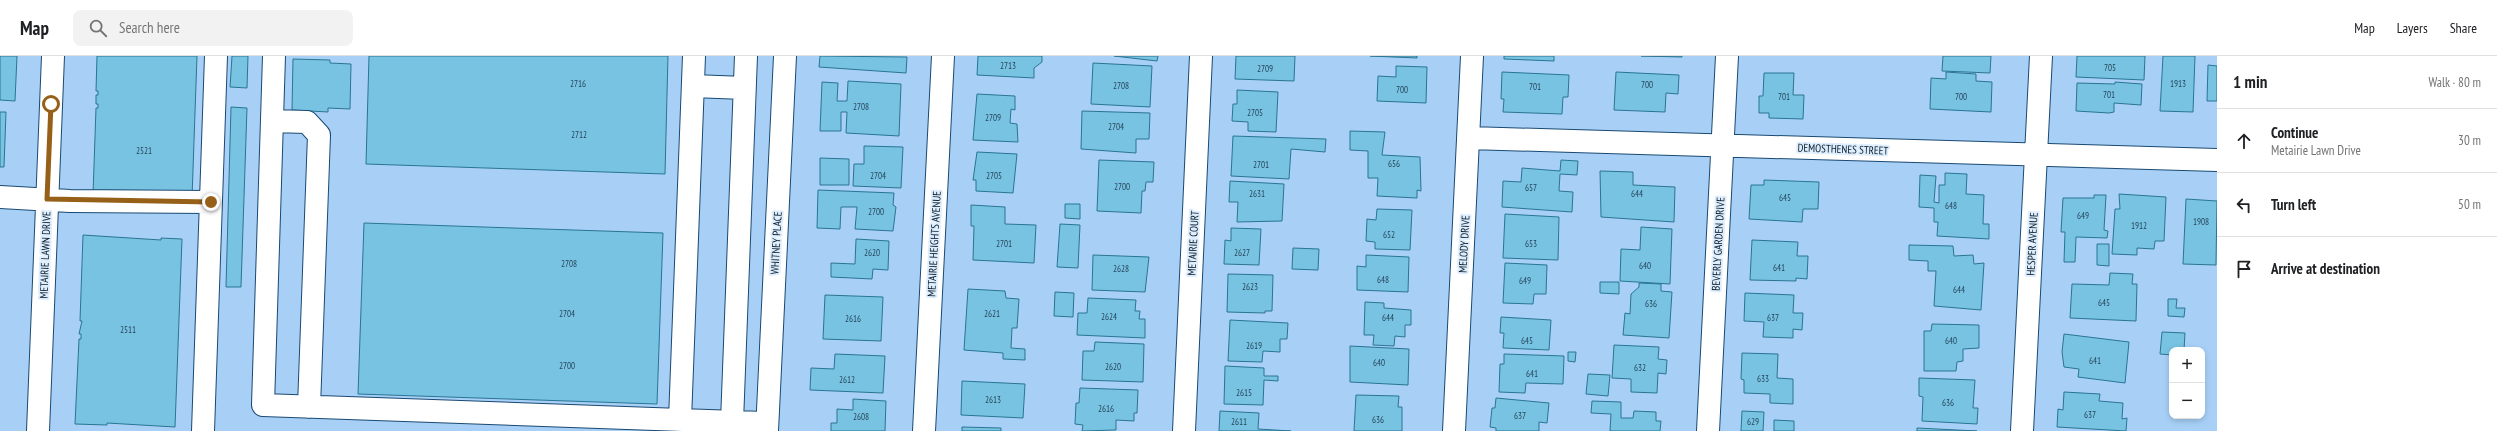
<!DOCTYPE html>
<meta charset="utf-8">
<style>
body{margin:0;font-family:"PT Sans Narrow",sans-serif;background:#f2f2f2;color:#202124}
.controls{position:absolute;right:12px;bottom:12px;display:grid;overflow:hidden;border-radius:8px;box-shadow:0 2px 6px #0003}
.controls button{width:36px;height:36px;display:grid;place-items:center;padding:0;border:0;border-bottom:1px solid #e0e0e0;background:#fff;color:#202124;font:20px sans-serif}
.stop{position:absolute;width:12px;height:12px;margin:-9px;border:3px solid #966019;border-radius:50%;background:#fff}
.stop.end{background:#966019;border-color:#fff;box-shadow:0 1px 4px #0008}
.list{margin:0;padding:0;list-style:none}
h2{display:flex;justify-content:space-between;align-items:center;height:52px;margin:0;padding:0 16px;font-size:17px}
h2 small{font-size:13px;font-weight:400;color:#757577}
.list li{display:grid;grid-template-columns:26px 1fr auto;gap:12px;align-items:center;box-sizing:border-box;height:64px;padding:0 16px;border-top:1px solid #e0e0e0}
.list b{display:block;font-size:15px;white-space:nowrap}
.list p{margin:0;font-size:13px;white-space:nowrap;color:#757577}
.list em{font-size:13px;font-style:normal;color:#757577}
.icon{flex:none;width:22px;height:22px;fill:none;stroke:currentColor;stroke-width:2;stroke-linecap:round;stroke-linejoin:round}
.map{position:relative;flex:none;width:2217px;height:375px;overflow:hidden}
header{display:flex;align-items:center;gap:24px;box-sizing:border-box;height:56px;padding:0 20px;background:#fff;border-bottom:1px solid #e0e0e0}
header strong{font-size:19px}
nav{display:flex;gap:22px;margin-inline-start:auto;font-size:14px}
.search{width:280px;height:36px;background:#f2f2f2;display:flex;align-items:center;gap:10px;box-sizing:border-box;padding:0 14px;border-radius:8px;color:#757577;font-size:15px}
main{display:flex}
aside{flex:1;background:#fff}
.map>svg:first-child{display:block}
.building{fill:#78c2e2;stroke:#297593}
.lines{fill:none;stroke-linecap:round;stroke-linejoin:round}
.minor-casing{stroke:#194972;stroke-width:24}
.minor{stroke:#fff;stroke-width:22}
.route{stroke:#966019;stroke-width:5}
.labels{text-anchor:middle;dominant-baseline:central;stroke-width:4;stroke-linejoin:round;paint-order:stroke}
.number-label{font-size:9px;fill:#25465b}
.street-label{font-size:11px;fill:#091d2e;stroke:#dfeefd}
</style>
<header>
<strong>Map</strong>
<div class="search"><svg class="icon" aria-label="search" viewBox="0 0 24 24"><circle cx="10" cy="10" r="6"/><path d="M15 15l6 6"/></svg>Search here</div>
<nav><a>Map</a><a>Layers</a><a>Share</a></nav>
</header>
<main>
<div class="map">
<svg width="2217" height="375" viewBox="0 0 2217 375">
<rect width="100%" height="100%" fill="#a8d0f7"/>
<path class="building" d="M0,0h17l-2,45 -15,-1z
M97,0h100l-5,142 -99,-4 3,-86h2v-4h-2v-9h2v-4h-2z
M232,0h16l-1,32 -17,-1z
M369,0h299l-3,118 -299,-10z
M820,0l87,1 -1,16 -87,-6z
M978,0h64v6l-8,6v10l-57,-3z
M1114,0h44l-1,5z
M1236,0h59l-1,25 -59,-2z
M1370,0h47v2z
M1504,0h50v5l-50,-2z
M1641,0h41v1z
M1943,0h48l-1,17 -48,-2z
M2077,0h68l-1,24 -68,-3z
M2163,0h32l-2,56 -33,-1z
M293,3l37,1v3l21,1 -1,45 -22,-1v4l-36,-2z
M1093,7l59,3 -2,41 -59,-3z
M2208,9l9,1v35h-10z
M1396,10l31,1 -1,36 -49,-2 1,-25 18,1z
M1502,16l67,3 -1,22h-5l-1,17 -59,-2 1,-13h-3z
M1616,16l63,3 -1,19 -12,-1 -1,19 -51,-2z
M1946,16l30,2v7l16,1 -1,30 -61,-3 1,-31 15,1z
M1764,17h30l-1,22h11l-1,24 -34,-1v-5h-10v-17h4z
M848,25l53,3 -2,52 -53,-3 1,-21h-6v19h-21l2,-49 16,1 -1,18h10z
M2115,26l27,2 -1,21 -27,-2v9l-5,1 -33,-2 1,-28 38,1z
M1237,34l41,2 -2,40 -28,-1v-9l-16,-1 1,-17h4z
M977,38l38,2v14l-4,-1 -1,14 7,1 1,18 -45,-2z
M231,51l16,1 -6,179h-15z
M1082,55l68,2 -1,26h-13v14l-55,-4z
M0,56h6l-2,55h-4z
M1350,75l35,1 -3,23 38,2 1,34 -4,-1v8l-40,-2 1,-18h-10v-27l-18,-1z
M1233,80l93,3 -1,13 -34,-3 -2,30 -58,-3z
M864,90l39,1 -2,41 -48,-2 1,-22h10z
M977,96l40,2 -4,39 -37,-2v-11h-3z
M820,102l29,1v26h-29z
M1099,104l55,2 -1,20h-7l-1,9h-3l-1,22 -44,-2z
M1561,104l17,1 -1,14 -17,-1 -1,17 14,1 -1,20 -70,-5 1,-26 18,1 1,-14 38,3z
M1600,115l33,1v13l42,2 -1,35 -73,-5z
M1945,117l22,1 -1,20 18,1 -1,29h6v15l-52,-3 1,-14h-4v-14l-15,-1 1,-32 16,1 -2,26 5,1v-18h6z
M1764,124l55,2 -1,27h-15l-1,13 -53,-3 2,-34h13z
M1230,125l54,3 -2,37 -45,1 1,-20h-9z
M818,134l76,3 -1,12 3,2 -3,24 -38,-2 2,-22h-16l-1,22 -23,-1z
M2119,138l47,3 -2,44h-9l-1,8 -17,-1v7l-25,-1 3,-45h5z
M2094,139h12l-2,35 4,1 -1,7 -31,-1 -1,25h-11l1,-30h-4l2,-34h31z
M2186,143l31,2 -1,64 -33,-1z
M1065,148h15v15l-15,-1z
M971,149l34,2v17l31,1 -2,38 -61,-3 1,-34h-3z
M1377,153l35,1 -2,40 -35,-1v-7l-9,-1 1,-22 9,1z
M1505,158l54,3 -1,43 -55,-2z
M364,167l299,10 -6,171 -299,-10z
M1060,168l20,1 -2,43 -21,-1z
M1641,171l31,2 -2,55 -50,-3 1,-32 19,1z
M1231,172l30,1 -2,36 -35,-1 1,-24 6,1z
M83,179l78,5v-2l21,1 -7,188 -68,-4v2l-32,-1 4,-85h2v-5h-2l3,-13h-2z
M856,183l33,2 -1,29 -15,-1 -1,10 -41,-2v-14l24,1z
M1752,184l46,2 -1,14h11l-1,23 -11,-1v3l-46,-1z
M2097,188h12v22l-12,-1z
M1909,189l44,1 1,10 19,-1 1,9 10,-1 -3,47 -47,-4 2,-35h-8v-10l-19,-1z
M1293,192l26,1 -1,21 -26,-1z
M1093,199l56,2 -4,35 -53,-2z
M1366,199l43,2 -1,35 -51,-2v-24l9,1z
M1505,207l42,2 -1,29h-12l-1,10 -30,-1z
M2110,217l23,1 -1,10h5l-1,37 -66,-3 2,-34 37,1z
M1228,218l45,1 -1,36h-7v2l-38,-1z
M1600,226h19v12l-19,-1z
M1639,227l22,1v7l11,1 -3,46 -46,-3 2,-22 5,1 1,-20 8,-7z
M968,233l37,2 1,7 13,1 -2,29h-5l-1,20 14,1v11l-22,-1v-6l-39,-3z
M1055,236l19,1 -1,24 -19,-1z
M1745,237l49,2 -1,18h10l-1,17 -9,-1v9l-30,-1 1,-15 -20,-1z
M825,239l58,2 -2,44 -58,-2z
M1088,242l48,2 -1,11h5l-1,8h6v19l-68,-3 1,-22h9z
M2168,243h9l-1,9h9l-1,9 -16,-1z
M1365,246l19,1v5l27,2v15h-6v12l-10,-1 -1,10 -21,-1 1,-10h-10z
M1501,261l50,3 -2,30 -46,-2 1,-15h-4z
M1230,264l58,3 -1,16h-7v13l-17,-1 -1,11 -34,-1z
M1932,268l47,1v23l-16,1v12l-6,1 -1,9h-32v-40h7z
M2162,276l23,1 -1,17h-12v5l-12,-1z
M2064,278l65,8 -4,41 -47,-6 1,-8 -15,-2 -2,-15z
M1095,286l49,2 -1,38 -61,-2 1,-29h11z
M1614,289l45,2 -1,12 9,1 -1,14 -8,-1 -1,20 -26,-1v-13l-19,-1z
M1350,290l59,3 -1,36 -58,-3z
M1568,296h8l-1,10 -7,-1z
M1742,297l36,1 -1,24 16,1v25l-23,-1v-9l-26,-1v-13l-3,-1z
M835,298l50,2 -2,37 -73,-3 1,-22 23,1z
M1504,298l60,2 -1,28 -37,-1 -1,10 -26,-1 1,-28h4z
M1225,310l39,2v8h14v5l-14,-1 -1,25 -39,-1z
M1588,318l22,1 -2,21 -22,-2z
M1919,322l56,2 -2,28h5l-1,16 -55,-3 1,-24 -4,-1z
M962,325l63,3 -2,34 -62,-3z
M1080,332l58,2 -1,23h-3v8l-18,-1v10l-34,1 1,-6 -8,-1 1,-21h3z
M2064,336l36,2 -1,7 24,2 -1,16 5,-1 -1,13 -69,-4 1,-18 5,1z
M1356,339l43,1 -1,11h4v24h-48z
M1496,342l53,5 -2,20 -8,-1v9h-43v-3l-6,-1 2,-19h3z
M853,343l33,2 -1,30h-54v-8h6v-14l16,1z
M1592,345l29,1v16h12l1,-7 22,1v9h5l-1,10h-50l1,-17 -20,-1z
M1220,355l39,2 -1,16 33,2h-72z
M1742,355l22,1 -1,19h-22z
M1774,364l20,1v10h-20z
M962,371l39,1v3h-39z
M1917,372l60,3h-60z"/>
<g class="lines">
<g class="minor-casing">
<path id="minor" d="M274,0l-11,349 504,18
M693,30l51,2
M272,65l35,1 12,13 -10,272
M1469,82l748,22
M0,141l70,4 141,1
M680,364l14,-364
M732,366l14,-366
M38,375l15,-375
M203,375l13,-375
M767,375l18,-375
M924,375l19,-375
M1184,375l17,-375
M1454,375l18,-375
M1708,375l19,-375
M2022,375l19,-375"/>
</g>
<use href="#minor" class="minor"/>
</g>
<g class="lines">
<path class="route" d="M51,48l-4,95 164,3"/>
</g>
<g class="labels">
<g class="number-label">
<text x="1008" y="9">2713</text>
<text x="2110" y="11">705</text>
<text x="1265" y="12">2709</text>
<text x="578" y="27">2716</text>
<text x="2178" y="27">1913</text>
<text x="1647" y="28">700</text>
<text x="1121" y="29">2708</text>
<text x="1535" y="30">701</text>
<text x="1402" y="33">700</text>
<text x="2109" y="38">701</text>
<text x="1784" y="40">701</text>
<text x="1961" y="40">700</text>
<text x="861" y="50">2708</text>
<text x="1255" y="56">2705</text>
<text x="993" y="61">2709</text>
<text x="1116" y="70">2704</text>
<text x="579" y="78">2712</text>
<text x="144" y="94">2521</text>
<text x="1394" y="107">656</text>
<text x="1261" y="108">2701</text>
<text x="878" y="119">2704</text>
<text x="994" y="119">2705</text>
<text x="1122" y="130">2700</text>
<text x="1531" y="131">657</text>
<text x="1257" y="137">2631</text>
<text x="1637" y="137">644</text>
<text x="1785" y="141">645</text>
<text x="1951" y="149">648</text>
<text x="876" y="155">2700</text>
<text x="2083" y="159">649</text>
<text x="2201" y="165">1908</text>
<text x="2139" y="169">1912</text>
<text x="1389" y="178">652</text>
<text x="1004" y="187">2701</text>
<text x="1531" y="187">653</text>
<text x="872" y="196">2620</text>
<text x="1242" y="196">2627</text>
<text x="569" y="207">2708</text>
<text x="1645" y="209">640</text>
<text x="1779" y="211">641</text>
<text x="1121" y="212">2628</text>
<text x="1383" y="223">648</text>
<text x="1525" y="224">649</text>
<text x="1250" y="230">2623</text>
<text x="1959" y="233">644</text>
<text x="2104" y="246">645</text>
<text x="1651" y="247">636</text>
<text x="567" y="257">2704</text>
<text x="992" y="257">2621</text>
<text x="1109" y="260">2624</text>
<text x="1388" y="261">644</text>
<text x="1773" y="261">637</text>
<text x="853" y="262">2616</text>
<text x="128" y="273">2511</text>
<text x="1527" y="284">645</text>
<text x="1951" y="284">640</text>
<text x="1254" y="289">2619</text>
<text x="2095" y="304">641</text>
<text x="1379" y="306">640</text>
<text x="567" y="309">2700</text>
<text x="1113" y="310">2620</text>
<text x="1640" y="311">632</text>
<text x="1532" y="317">641</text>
<text x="1763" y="322">633</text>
<text x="847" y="323">2612</text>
<text x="1244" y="336">2615</text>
<text x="993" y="343">2613</text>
<text x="1948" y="346">636</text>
<text x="1106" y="352">2616</text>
<text x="2090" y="358">637</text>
<text x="1520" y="359">637</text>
<text x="861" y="360">2608</text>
<text x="1378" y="363">636</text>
<text x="1239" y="365">2611</text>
<text x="1753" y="365">629</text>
</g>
<g class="street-label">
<text transform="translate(1843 93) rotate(2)">DEMOSTHENES STREET</text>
<text transform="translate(776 187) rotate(-87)">WHITNEY PLACE</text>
<text transform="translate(1193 187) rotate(-87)">METAIRIE COURT</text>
<text transform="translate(934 188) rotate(-87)">METAIRIE HEIGHTS AVENUE</text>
<text transform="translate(1464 188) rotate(-87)">MELODY DRIVE</text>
<text transform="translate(1718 188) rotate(-87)">BEVERLY GARDEN DRIVE</text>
<text transform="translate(2032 188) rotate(-87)">HESPER AVENUE</text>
<text transform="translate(45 199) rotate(-88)">METAIRIE LAWN DRIVE</text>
</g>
</g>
</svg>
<div class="controls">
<button>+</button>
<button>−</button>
</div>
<div class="stop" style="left:51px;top:48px"></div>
<div class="stop end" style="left:211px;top:146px"></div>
</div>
<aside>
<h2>1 min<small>Walk · 80 m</small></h2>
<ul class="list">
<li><svg class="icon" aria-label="ahead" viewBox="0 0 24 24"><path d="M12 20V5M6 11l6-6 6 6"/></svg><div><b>Continue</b><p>Metairie Lawn Drive</p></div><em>30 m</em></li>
<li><svg class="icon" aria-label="left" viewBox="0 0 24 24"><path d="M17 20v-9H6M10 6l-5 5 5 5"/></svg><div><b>Turn left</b></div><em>50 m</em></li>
<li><svg class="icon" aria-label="arrive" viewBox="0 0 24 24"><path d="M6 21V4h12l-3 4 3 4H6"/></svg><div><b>Arrive at destination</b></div></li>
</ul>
</aside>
</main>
